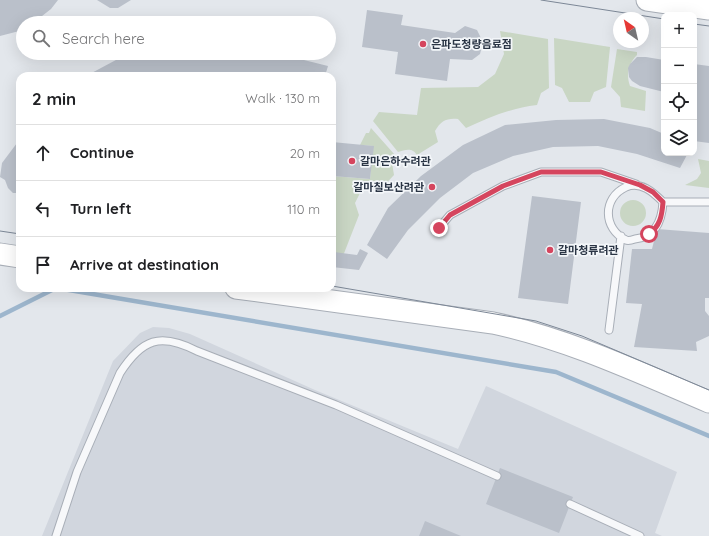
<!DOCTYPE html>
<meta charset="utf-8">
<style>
body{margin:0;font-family:Quicksand,"Noto Sans KR",sans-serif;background:#f2f2f2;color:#202124}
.controls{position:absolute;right:12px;top:12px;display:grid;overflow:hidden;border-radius:8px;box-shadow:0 4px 16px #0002}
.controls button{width:36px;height:36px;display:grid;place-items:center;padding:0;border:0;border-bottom:1px solid #e0e0e0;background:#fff;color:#202124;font:20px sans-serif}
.compass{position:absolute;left:613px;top:12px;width:36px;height:36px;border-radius:50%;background:#fff;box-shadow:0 4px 16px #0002;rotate:326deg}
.stop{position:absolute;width:12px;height:12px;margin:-9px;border:3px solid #d5455e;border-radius:50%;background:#fff}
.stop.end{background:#d5455e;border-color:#fff;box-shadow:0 1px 4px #0008}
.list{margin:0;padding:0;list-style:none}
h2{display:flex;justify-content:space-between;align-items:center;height:52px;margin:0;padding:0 16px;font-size:17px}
h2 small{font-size:13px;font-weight:400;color:#757577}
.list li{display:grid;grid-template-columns:26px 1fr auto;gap:12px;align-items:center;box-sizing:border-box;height:56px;padding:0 16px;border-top:1px solid #e0e0e0}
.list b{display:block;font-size:15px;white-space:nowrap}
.list em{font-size:13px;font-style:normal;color:#757577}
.icon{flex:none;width:22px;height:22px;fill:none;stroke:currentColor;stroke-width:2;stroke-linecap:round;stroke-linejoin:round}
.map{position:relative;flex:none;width:709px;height:536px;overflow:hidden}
.search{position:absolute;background:#fff;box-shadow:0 4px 16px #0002;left:16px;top:16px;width:320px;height:44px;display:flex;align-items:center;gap:10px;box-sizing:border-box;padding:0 14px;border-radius:22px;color:#757577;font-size:15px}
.panel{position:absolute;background:#fff;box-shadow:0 4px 16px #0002;left:16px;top:72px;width:320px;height:220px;border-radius:12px}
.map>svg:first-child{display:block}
.built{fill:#d1d6de}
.green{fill:#c9d6c4}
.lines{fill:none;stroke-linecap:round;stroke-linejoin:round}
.stream{stroke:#9db6cd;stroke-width:4.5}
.building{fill:#bac0ca}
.lane-casing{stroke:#a8aeb7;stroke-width:9}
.secondary-casing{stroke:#a8aeb7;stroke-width:23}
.lane{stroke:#f7f8fa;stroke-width:7}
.secondary{stroke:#fff;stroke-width:21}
.tram{stroke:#7c8796;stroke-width:1}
.route{stroke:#d5455e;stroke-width:5}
.poi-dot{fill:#d5455e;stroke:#f3f6f9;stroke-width:1.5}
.labels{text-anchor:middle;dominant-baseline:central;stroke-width:3.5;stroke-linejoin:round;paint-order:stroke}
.poi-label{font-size:11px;font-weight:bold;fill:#2a3545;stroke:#f3f6f9;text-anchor:start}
</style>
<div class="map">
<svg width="709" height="536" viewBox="0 0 709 536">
<rect width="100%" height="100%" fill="#e3e7ec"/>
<path class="built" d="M153,327l16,1 21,6 125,56 143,59 28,-63 191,86 -22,61 7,3h-620l71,-175 27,-28z"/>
<path class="green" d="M500,31l48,8 1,49 -8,5 -4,12c-26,3 -47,12 -71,23l-8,-9c-12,-1 -17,2 -23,12l3,11 -21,13c-5,-8 -12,-5 -19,-3l-25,-31 6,-9 38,3 4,-27 57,-1 17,-13 9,-20z
M554,38l56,9 -4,40 -12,5 -4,10h-21l-7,-14 -7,-3z
M617,49l20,3v3c-9,9 -11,20 -7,31l16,5 -1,20 -24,-4 -1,-10 -9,-10z
M371,128l24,27 -3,8 2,12 -15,16 -9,-5 -10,7 -5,10 4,12 -18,46h-9v-85l38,3 3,-33 -13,-1 6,-12h3z
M698,159l11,2v27l-24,-3 12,-6 4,-6z
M620 213a13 13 0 1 1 26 0a13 13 0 1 1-26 0Z"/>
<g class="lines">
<path class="stream" d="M57,288l499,84 153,64
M0,316l56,-28"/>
</g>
<path class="building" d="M0,0h58l-7,9 -18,14h-10v7l-23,6z
M97,0h34l-13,8h-8z
M367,10l36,5 -2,10 54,8 10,-7 12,4 6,12 -3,12 -8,6 -22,-1 -3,22 -52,-7 3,-22 -36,-5z
M129,53h147l52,13 -3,10h-239z
M637,57h9l18,3v32l-24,-6 -8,-5 -3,-4 -1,-9 2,-4z
M694,64l15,2v77l-15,-2z
M604,119l46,9 14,6v19h24l-8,15 -43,-14 -39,-8 -45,1 -40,9 -40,17 -33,25 -32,32 -21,29 -20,-14 21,-37 33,-32 42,-31 42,-20 51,-5z
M20,139v54h-7l-5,-5 -3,-8 -5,-3 2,-14z
M332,142l42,4 -4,33 -38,-3z
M532,196l49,6 -13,102 -50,-6z
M657,229l52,4v65h-4v13l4,5v20l-13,6 1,9 -63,-4 8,-43 -16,-1 6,-54h20z
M332,234h4l-2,18 23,3 3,-6 8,4 -9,17 -27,-3z
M500,468l73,29 -14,36 -73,-29z
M425,521l36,15h-42z"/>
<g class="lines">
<g class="lane-casing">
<path id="lane" d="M663,202c-1,18 -7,35 -28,37 -3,1 -7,2 -9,1 -23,-11 -24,-42 0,-53 15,-6 27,5 37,15h46
M439,228l11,-13 53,-29 38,-14h60l35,12
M609,330l12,-94
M570,504l70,32
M56,536l21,-64 43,-99c22,-34 40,-41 77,-22l139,54 161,71"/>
</g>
<g class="secondary-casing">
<path id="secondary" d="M647,0l62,9
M0,254l20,3
M236,288l257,35c75,16 145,49 216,79"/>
</g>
<use href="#lane" class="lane"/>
<use href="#secondary" class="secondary"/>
<path class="tram" d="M541,0l123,19
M694,24l15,2
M0,231l20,3
M332,286l204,35 46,15 127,54"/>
</g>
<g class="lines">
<path class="route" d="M439,228l11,-13 53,-29 38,-14h60l39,13 13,7 10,10c-1,14 -3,24 -14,32"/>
</g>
<g class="poi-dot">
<circle cx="423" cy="44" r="4"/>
<circle cx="352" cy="161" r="4"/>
<circle cx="432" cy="187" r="4"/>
<circle cx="550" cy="250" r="4"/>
</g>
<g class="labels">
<g class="poi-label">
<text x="431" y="44">은파도청량음료점</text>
<text x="360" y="161">갈마은하수려관</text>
<text x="424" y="187" text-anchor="end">갈마칠보산려관</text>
<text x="558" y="250">갈마청류려관</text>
</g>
</g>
</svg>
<div class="controls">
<button>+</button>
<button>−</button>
<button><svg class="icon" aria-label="locate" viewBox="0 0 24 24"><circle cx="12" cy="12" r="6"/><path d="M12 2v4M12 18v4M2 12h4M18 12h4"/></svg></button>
<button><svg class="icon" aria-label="layers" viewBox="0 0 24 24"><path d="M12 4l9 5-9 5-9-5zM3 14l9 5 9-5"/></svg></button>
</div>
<svg class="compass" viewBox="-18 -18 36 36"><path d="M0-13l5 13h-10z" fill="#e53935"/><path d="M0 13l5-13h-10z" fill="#757577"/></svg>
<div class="stop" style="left:649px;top:234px"></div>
<div class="stop end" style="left:439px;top:228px"></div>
<div class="search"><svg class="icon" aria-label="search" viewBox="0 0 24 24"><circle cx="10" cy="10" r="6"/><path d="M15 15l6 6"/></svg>Search here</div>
<section class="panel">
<h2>2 min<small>Walk · 130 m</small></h2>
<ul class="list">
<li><svg class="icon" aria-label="ahead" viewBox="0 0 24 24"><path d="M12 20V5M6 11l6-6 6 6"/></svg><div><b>Continue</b></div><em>20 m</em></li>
<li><svg class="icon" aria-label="left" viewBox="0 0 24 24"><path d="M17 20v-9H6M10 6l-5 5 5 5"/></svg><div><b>Turn left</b></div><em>110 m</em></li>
<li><svg class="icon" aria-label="arrive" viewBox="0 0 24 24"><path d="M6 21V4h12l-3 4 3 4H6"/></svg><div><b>Arrive at destination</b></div></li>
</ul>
</section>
</div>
